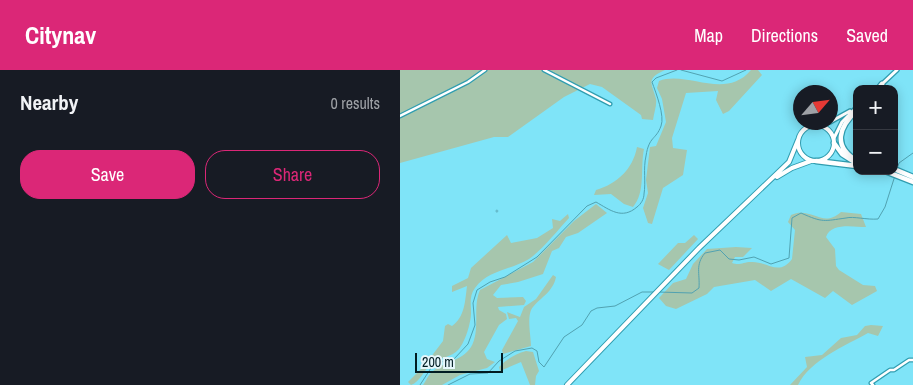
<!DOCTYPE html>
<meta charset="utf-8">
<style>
body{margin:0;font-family:"Archivo Narrow",sans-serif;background:#242831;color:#f1f3f6}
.controls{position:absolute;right:15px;top:15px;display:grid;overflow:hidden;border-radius:10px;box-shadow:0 2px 12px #0003}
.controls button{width:45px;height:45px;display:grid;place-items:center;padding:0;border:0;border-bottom:1px solid #363941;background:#171b24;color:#f1f3f6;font:25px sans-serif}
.compass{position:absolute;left:393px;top:15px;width:45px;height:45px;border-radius:50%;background:#171b24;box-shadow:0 2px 12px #0003;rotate:62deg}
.scale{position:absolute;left:15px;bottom:12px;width:88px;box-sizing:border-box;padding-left:5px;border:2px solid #001c22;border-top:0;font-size:14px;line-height:18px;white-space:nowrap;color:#001c22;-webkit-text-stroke:4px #e5f7fb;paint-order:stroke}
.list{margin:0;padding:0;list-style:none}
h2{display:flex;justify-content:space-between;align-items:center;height:65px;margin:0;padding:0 20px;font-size:21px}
h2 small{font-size:16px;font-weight:400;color:#9ea1a6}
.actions{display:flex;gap:10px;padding:15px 20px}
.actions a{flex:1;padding:11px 0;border:1px solid #db2777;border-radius:20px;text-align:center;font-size:18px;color:#db2777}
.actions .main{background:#db2777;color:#fff}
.map{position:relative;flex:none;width:513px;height:315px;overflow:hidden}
header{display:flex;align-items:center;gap:30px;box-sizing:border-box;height:70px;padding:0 25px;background:#db2777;color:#fff}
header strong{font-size:24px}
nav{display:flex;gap:28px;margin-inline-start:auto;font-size:18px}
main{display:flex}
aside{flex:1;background:#171b24}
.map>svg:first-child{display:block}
.green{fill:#a6c6ad}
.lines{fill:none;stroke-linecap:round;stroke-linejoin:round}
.stream{stroke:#51a2b1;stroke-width:1}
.street-tunnel{stroke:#66bccd;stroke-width:2.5;stroke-dasharray:2.5 1;stroke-linecap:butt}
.street-casing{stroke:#309db0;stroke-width:5}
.secondary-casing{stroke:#309db0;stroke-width:5.5}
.primary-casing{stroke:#309db0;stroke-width:6}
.highway-casing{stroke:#309db0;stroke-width:7}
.street{stroke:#fff;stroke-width:2.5}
.secondary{stroke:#fff;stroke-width:3}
.primary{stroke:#fff;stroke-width:4}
.highway{stroke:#fff;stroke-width:4.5}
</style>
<header>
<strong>Citynav</strong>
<nav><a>Map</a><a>Directions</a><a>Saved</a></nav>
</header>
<main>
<aside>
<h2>Nearby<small>0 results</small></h2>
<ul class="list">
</ul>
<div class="actions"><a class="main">Save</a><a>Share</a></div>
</aside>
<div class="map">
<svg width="513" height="315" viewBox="0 0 513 315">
<rect width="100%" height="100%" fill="#7fe4f8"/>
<path class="green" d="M0,0h265c-20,9 -13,13 -9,29 1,6 -2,14 -3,21l-11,-1 -1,-4 -39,-28 -12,-3 -26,13 -56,40h-14l-94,26z
M351,0h7l4,5 -33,36 -6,3 -7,-14 2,-9 -32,2 -14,45 1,10 14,2 -4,25 -20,13 -11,36 -4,-1 -5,-15 5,-15 -2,-13 4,-33 6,-1 10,-24 -4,-23 -5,-11 2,-7c28,-11 66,20 92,-11z
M237,77l7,2c-4,19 2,43 -11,58l-9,-3 -13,-10 -17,1 2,-5c21,-6 37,-21 41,-43z
M196,134l11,9 -29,20 -12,4 -7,11 -7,3 -9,23 -25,8 -17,3 -8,10 4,3 26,-1 3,4 -2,4 -26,2 1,3 7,4 1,5 -8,6 -15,27 3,7 8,3 -8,6 -27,7 -18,10h-19c3,-4 5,-10 9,-13 12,-11 29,-10 39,-25 10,-17 1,-39 9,-57l53,-28 41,-41z
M441,142l20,2 5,13c-12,0 -35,-5 -40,10l9,12 1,17 3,4 24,15 12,1 2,5 -25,14 -19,-14 -8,7 -34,-19 -20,12 -16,-11 -41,7 -7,7 -31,15 -10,-3 -7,-8 14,-15 13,-4 7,-15 14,-15 29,-2 16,1 -9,9h-8l-3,6c8,3 11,-1 19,-1 16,-1 28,15 41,-3l3,-29 -7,-8 3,-7c21,-9 31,14 50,-3z
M168,144l1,4c-11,12 -27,32 -40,41 -18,11 -41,11 -54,29 -6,8 -4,16 -4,25 0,10 -6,29 -12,36 -8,9 -19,8 -27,14 -8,7 -12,19 -21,22l-3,-3 16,-16 19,-25 2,-15 3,-2 4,2c13,-9 13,-25 15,-40l-15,6v-6l16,-8 3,-10 36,-33 4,8 26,-5 16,-10 -1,-9 8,2z
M294,165l4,4 -29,31 -11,-6 20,-21h7z
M153,205l3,2c-3,15 -15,20 -23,30 -7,8 -2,29 -2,39l-28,8 -1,-4 16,-29 -2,-3 -7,1 -2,-7 13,5 4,-10 12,-8z
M471,255l12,1 -5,10 -10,-3c-23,13 -58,27 -70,52h-8l17,-18 -2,-10 17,-2 19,-17 16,-3 8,-9z
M126,281l7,1 6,19 -3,5 -1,9h-5l-9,-23 -21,9 -1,-4c8,-8 16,-13 27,-16z"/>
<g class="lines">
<path class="stream" d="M281,0l41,11 24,-11
M258,222l34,1 7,-5c1,-15 -4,-23 6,-35l15,-3 9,9 10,1 15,-3 17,7 18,-6 3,-40 9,-5c22,10 23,8 45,5 7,-2 21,2 32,1l7,-12 14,-44 14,-10
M20,315l11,-17 6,-5 17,-4 14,-15 7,-19 -2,-22 4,-13 13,-8 15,-5 32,-20 50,-51 9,-4c14,8 26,18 41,5 4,-3 7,-8 7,-13 2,-12 -1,-25 2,-38 3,-20 10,-16 15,-30 4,-10 -5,-33 -9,-44l4,-4 21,-8
M48,315l22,-11 18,-1 11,-12 16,-10 17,-3 5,3 2,11 5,5 20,-30 18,-12 9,-14 6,-3 18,-2 27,-14h12"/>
<path class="street-tunnel" d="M96,142l2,-2"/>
<g class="street-casing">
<path id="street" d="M144,0l66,34
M0,46l68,-34 17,-12
M473,315l-2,-2 19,-13h4l15,-10h4"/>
</g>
<g class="secondary-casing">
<path id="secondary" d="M481,15l16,-15
M430,52l20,-11
M417,54l11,-2
M434,68l8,-16 15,-15"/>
</g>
<g class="primary-casing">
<path id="primary" d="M398 73a18 18 0 1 1 36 0a18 18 0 1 1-36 0Z
M377,107l15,-9 19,-7
M167,315l132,-137 90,-86 9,-22"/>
</g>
<g class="highway-casing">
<path id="highway" d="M478,19l4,-5
M457,40c-18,17 -25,36 0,51
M434,73l8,11 11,7
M416,91l41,5
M494,99l19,8
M485,101l28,11"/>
</g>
<use href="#street" class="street"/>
<use href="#secondary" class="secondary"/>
<use href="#primary" class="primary"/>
<use href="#highway" class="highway"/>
</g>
</svg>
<div class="controls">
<button>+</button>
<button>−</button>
</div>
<svg class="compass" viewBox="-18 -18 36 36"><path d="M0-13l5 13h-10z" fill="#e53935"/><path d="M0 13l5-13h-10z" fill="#9ea1a6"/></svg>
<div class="scale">200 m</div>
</div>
</main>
